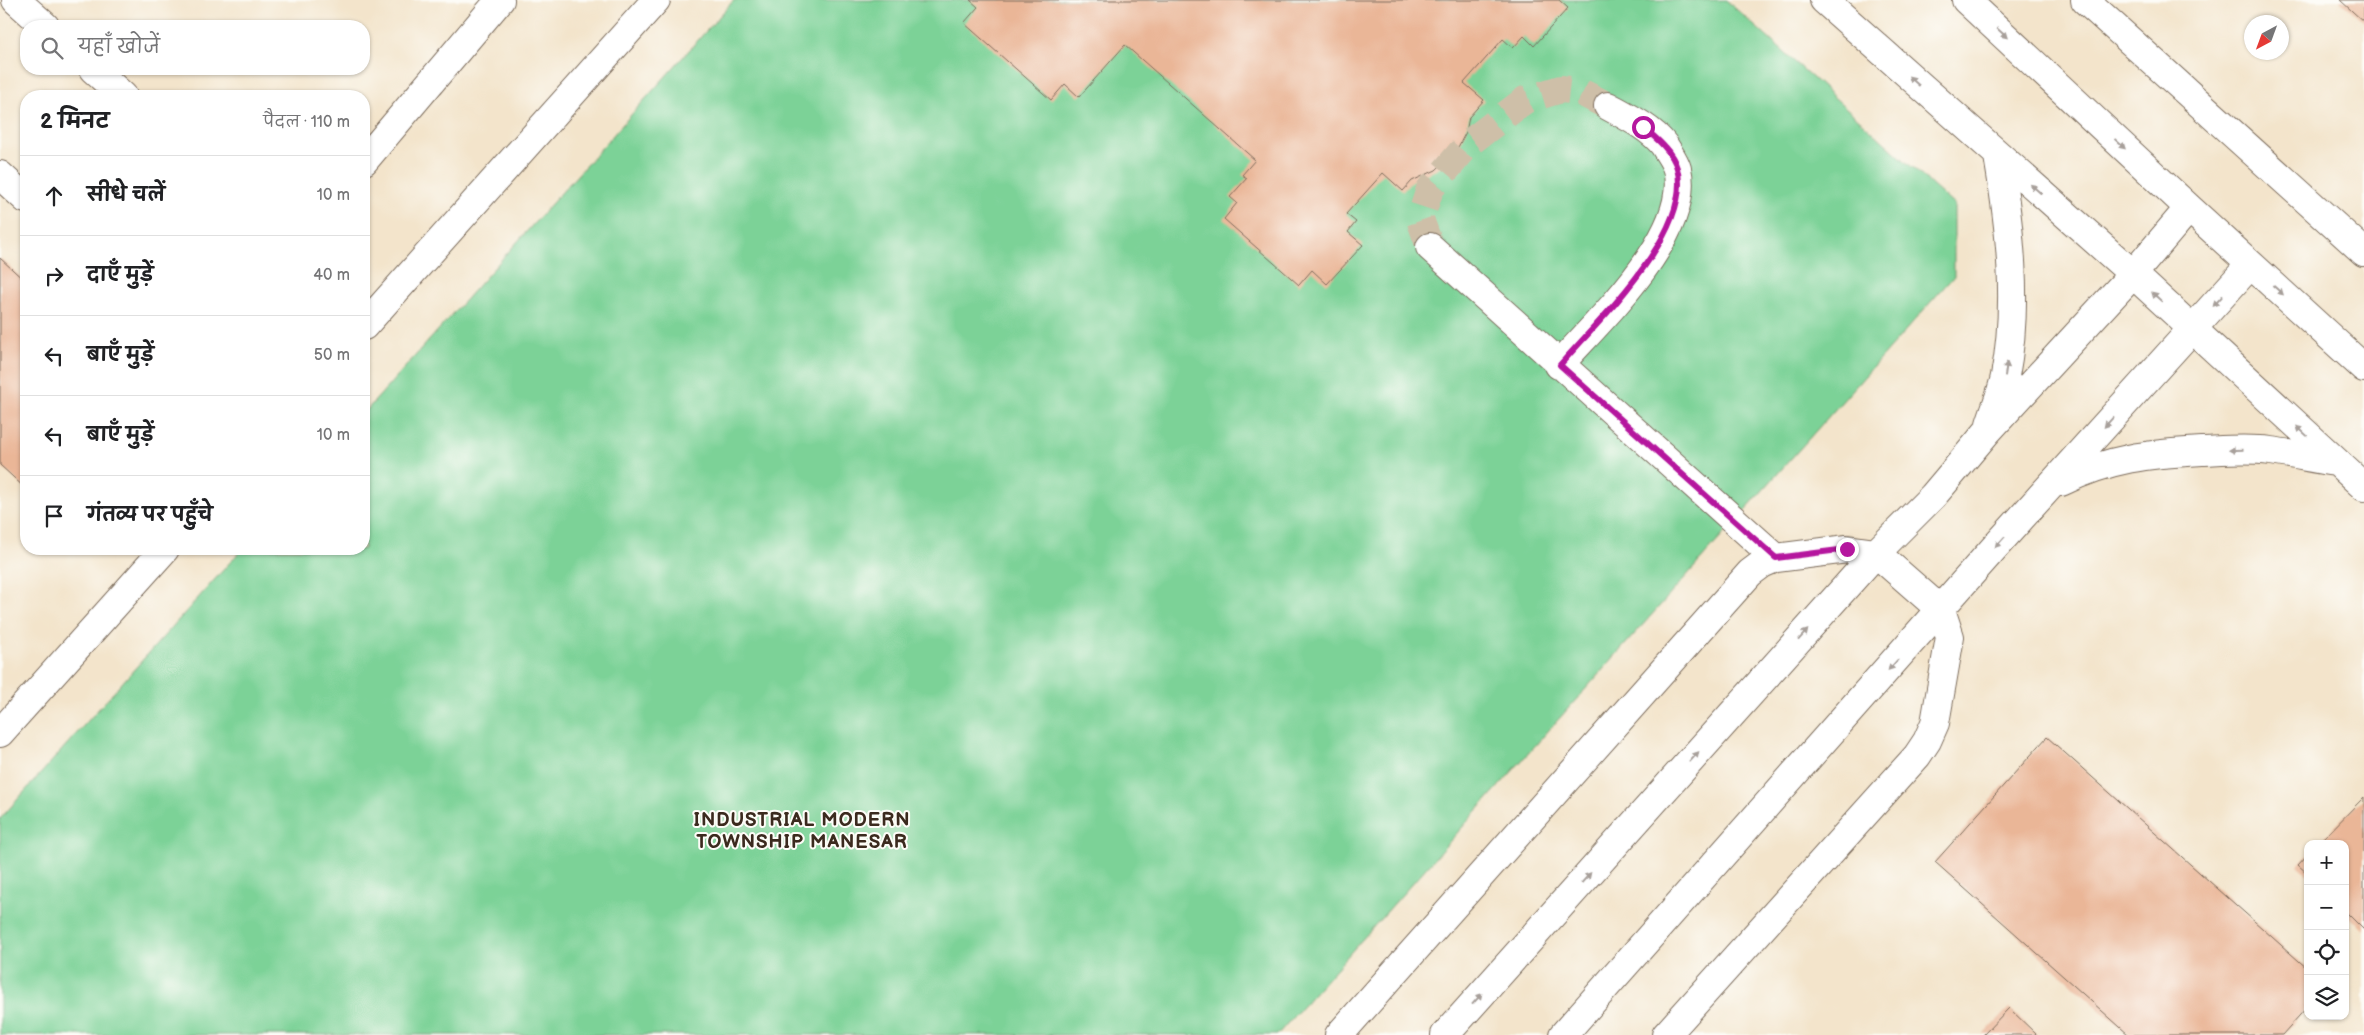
<!DOCTYPE html>
<html lang="hi">
<meta charset="utf-8">
<style>
body{margin:0;font-family:"Balsamiq Sans","Playpen Sans Deva",sans-serif;background:#f2f2f2;color:#202124}
.controls{position:absolute;right:15px;bottom:15px;display:grid;overflow:hidden;border-radius:10px;box-shadow:0 1px 4px #0004}
.controls button{width:45px;height:45px;display:grid;place-items:center;padding:0;border:0;border-bottom:1px solid #e0e0e0;background:#fff;color:#202124;font:25px sans-serif}
.compass{position:absolute;left:2244px;top:15px;width:45px;height:45px;border-radius:50%;background:#fff;box-shadow:0 1px 4px #0004;rotate:221deg}
.stop{position:absolute;width:15px;height:15px;margin:-11px;border:4px solid #b5179e;border-radius:50%;background:#fff}
.stop.end{background:#b5179e;border-color:#fff;box-shadow:0 1px 5px #0008}
.list{margin:0;padding:0;list-style:none}
h2{display:flex;justify-content:space-between;align-items:center;height:65px;margin:0;padding:0 20px;font-size:21px}
h2 small{font-size:16px;font-weight:400;color:#757577}
.list li{display:grid;grid-template-columns:32px 1fr auto;gap:15px;align-items:center;box-sizing:border-box;height:80px;padding:0 20px;border-top:1px solid #e0e0e0}
.list b{display:block;font-size:19px;white-space:nowrap}
.list em{font-size:16px;font-style:normal;color:#757577}
.icon{flex:none;width:28px;height:28px;fill:none;stroke:currentColor;stroke-width:2;stroke-linecap:round;stroke-linejoin:round}
.map{position:relative;flex:none;width:2364px;height:1035px;overflow:hidden}
.search{position:absolute;background:#fff;box-shadow:0 1px 4px #0004;left:20px;top:20px;width:350px;height:55px;display:flex;align-items:center;gap:12px;box-sizing:border-box;padding:0 18px;border-radius:20px;color:#757577;font-size:19px}
.panel{position:absolute;background:#fff;box-shadow:0 1px 4px #0004;left:20px;top:90px;width:350px;height:465px;border-radius:20px}
.map>svg:first-child{display:block}
.green{fill:#7bd297;stroke:#5b7e5a}
.building{fill:#eab697}
.lines{fill:none;stroke-linecap:round;stroke-linejoin:round}
.minor-tunnel{stroke:#cebfa8;stroke-width:28;stroke-dasharray:28 14;stroke-linecap:butt}
.minor-casing{stroke:#7b6b5b;stroke-width:30}
.minor{stroke:#fff;stroke-width:28}
.oneway{fill:#a79f9a}
.route{stroke:#b5179e;stroke-width:6}
.labels{text-anchor:middle;dominant-baseline:central;stroke-width:4;stroke-linejoin:round;paint-order:stroke}
.district-label{font-size:19px;font-weight:bold;letter-spacing:1px;fill:#3b2a1e;stroke:#fdfcf7}
</style>
<div class="map">
<svg width="2364" height="1035" viewBox="0 0 2364 1035">
<rect width="100%" height="100%" fill="#fdfcf7"/>
<filter id="ink" filterUnits="userSpaceOnUse"><feTurbulence type="fractalNoise" baseFrequency=".02" numOctaves="2"/><feDisplacementMap in="SourceGraphic" scale="10" xChannelSelector="R" yChannelSelector="G"/><feConvolveMatrix kernelMatrix="1 2 1 2 8 2 1 2 1" color-interpolation-filters="sRGB"/></filter>
<filter id="wash" filterUnits="userSpaceOnUse"><feTurbulence type="fractalNoise" baseFrequency=".0096" numOctaves="4" result="noise"/><feDisplacementMap in="SourceGraphic" scale="20" xChannelSelector="R" yChannelSelector="G"/><feGaussianBlur stdDeviation="1.12" result="paint"/><feColorMatrix in="noise" values="0 0 0 0 0 0 0 0 0 0 0 0 0 0 0 0 0 1.4 0 .05"/><feComposite in="paint" operator="in"/></filter>
<g filter="url(#wash)">
<rect width="100%" height="100%" fill="#f3e4cb"/>
<path class="green" d="M734,0h992l228,205v71l-677,759h-1277v-216l242,-270h122v-136z"/>
<g id="blocks">
<path class="building" d="M970,0h589l9,8 -34,38 -10,-10 -11,12 -10,-9 -39,44 20,17 -15,17 -3,15 -10,19 -20,19 -24,11 -9,10 -20,-18 -37,41 10,8 -8,10 15,13 -36,39 -15,-14 -13,15 -75,-66 13,-16 -7,-6 17,-19 -5,-3 13,-15 -130,-115 -46,52 -14,-13 -14,16 -87,-77 14,-16z
M2340,0h24v22z
M0,258l26,24v207l-26,-24z
M2047,737l261,232v37l-26,29h-153l-194,-173z
M2364,797v133l-19,-19v-67h-27z
M2308,854v20l-10,-9z
M2009,1008l28,27h-54z"/>
</g>
</g>
<g filter="url(#ink)">
<use href="#blocks" fill-opacity="0" stroke="#7b6b5b" stroke-width="1"/>
<g class="lines">
<path class="minor-tunnel" d="M1430,247l-10,-28 10,-30 39,-46 56,-43 26,-8 10,-3 18,2 29,15"/>
<g class="minor-casing">
<path id="minor" d="M16,0l29,26
M1824,0l309,274 231,213
M1966,0l223,208 175,160
M2085,0l279,252
M93,69l30,27
M364,161l136,-161
M0,175l26,24
M1430,247l346,311
M364,326l292,-326
M1559,365c40,-45 134,-132 118,-196 -2,-8 -9,-17 -13,-24 -13,-17 -38,-29 -56,-39
M1990,424c5,-16 12,-32 15,-48 14,-72 5,-149 -7,-220
M2061,482c49,-24 87,-28 141,-31 23,-1 46,-3 69,0 22,3 43,8 65,11
M0,733l165,-184
M1339,1035l411,-462 12,-9 14,-6 71,-9 29,4 65,57 9,27 -15,86 -8,18 -10,15 -251,279
M1445,1035l431,-482 57,-57 54,-64 146,-158 56,-66
M1563,1035l432,-488 255,-282"/>
</g>
<use href="#minor" class="minor"/>
</g>
<defs><path id="oneway-solid" d="M-6-.8H1V-3.2L6.5 0L1 3.2V.8H-6Z" transform="scale(1.25)"/></defs>
<g class="oneway">
<use href="#oneway-solid" transform="translate(2002 33) rotate(43)"/>
<use href="#oneway-solid" transform="translate(1914 81) rotate(-138)"/>
<use href="#oneway-solid" transform="translate(2120 144) rotate(43)"/>
<use href="#oneway-solid" transform="translate(2036 189) rotate(-139)"/>
<use href="#oneway-solid" transform="translate(2278 290) rotate(42)"/>
<use href="#oneway-solid" transform="translate(2157 297) rotate(-137)"/>
<use href="#oneway-solid" transform="translate(2218 301) rotate(132)"/>
<use href="#oneway-solid" transform="translate(2006 369) rotate(-82)"/>
<use href="#oneway-solid" transform="translate(2109 422) rotate(132)"/>
<use href="#oneway-solid" transform="translate(2302 431) rotate(-137)"/>
<use href="#oneway-solid" transform="translate(2236 450) rotate(178)"/>
<use href="#oneway-solid" transform="translate(2000 542) rotate(132)"/>
<use href="#oneway-solid" transform="translate(1803 635) rotate(-48)"/>
<use href="#oneway-solid" transform="translate(1893 665) rotate(132)"/>
<use href="#oneway-solid" transform="translate(1694 757) rotate(-48)"/>
<use href="#oneway-solid" transform="translate(1586 878) rotate(-48)"/>
<use href="#oneway-solid" transform="translate(1477 999) rotate(-48)"/>
</g>
</g>
<g class="lines" filter="url(#ink)">
<path class="route" d="M1643,127c13,11 29,24 34,41 17,63 -79,153 -117,197l216,193 71,-9"/>
</g>
<g class="labels">
<g class="district-label">
<text x="802" y="820">INDUSTRIAL MODERN<tspan x="802" dy="22">TOWNSHIP MANESAR</tspan></text>
</g>
</g>
</svg>
<div class="controls">
<button>+</button>
<button>−</button>
<button><svg class="icon" aria-label="locate" viewBox="0 0 24 24"><circle cx="12" cy="12" r="6"/><path d="M12 2v4M12 18v4M2 12h4M18 12h4"/></svg></button>
<button><svg class="icon" aria-label="layers" viewBox="0 0 24 24"><path d="M12 4l9 5-9 5-9-5zM3 14l9 5 9-5"/></svg></button>
</div>
<svg class="compass" viewBox="-18 -18 36 36"><path d="M0-13l5 13h-10z" fill="#e53935"/><path d="M0 13l5-13h-10z" fill="#757577"/></svg>
<div class="stop" style="left:1643px;top:127px"></div>
<div class="stop end" style="left:1847px;top:549px"></div>
<div class="search"><svg class="icon" aria-label="search" viewBox="0 0 24 24"><circle cx="10" cy="10" r="6"/><path d="M15 15l6 6"/></svg>यहाँ खोजें</div>
<section class="panel">
<h2>2 मिनट<small>पैदल · 110 m</small></h2>
<ul class="list">
<li><svg class="icon" aria-label="ahead" viewBox="0 0 24 24"><path d="M12 20V5M6 11l6-6 6 6"/></svg><div><b>सीधे चलें</b></div><em>10 m</em></li>
<li><svg class="icon" aria-label="right" viewBox="0 0 24 24"><path d="M7 20v-9h11M14 6l5 5-5 5"/></svg><div><b>दाएँ मुड़ें</b></div><em>40 m</em></li>
<li><svg class="icon" aria-label="left" viewBox="0 0 24 24"><path d="M17 20v-9H6M10 6l-5 5 5 5"/></svg><div><b>बाएँ मुड़ें</b></div><em>50 m</em></li>
<li><svg class="icon" aria-label="left" viewBox="0 0 24 24"><path d="M17 20v-9H6M10 6l-5 5 5 5"/></svg><div><b>बाएँ मुड़ें</b></div><em>10 m</em></li>
<li><svg class="icon" aria-label="arrive" viewBox="0 0 24 24"><path d="M6 21V4h12l-3 4 3 4H6"/></svg><div><b>गंतव्य पर पहुँचे</b></div></li>
</ul>
</section>
</div>
